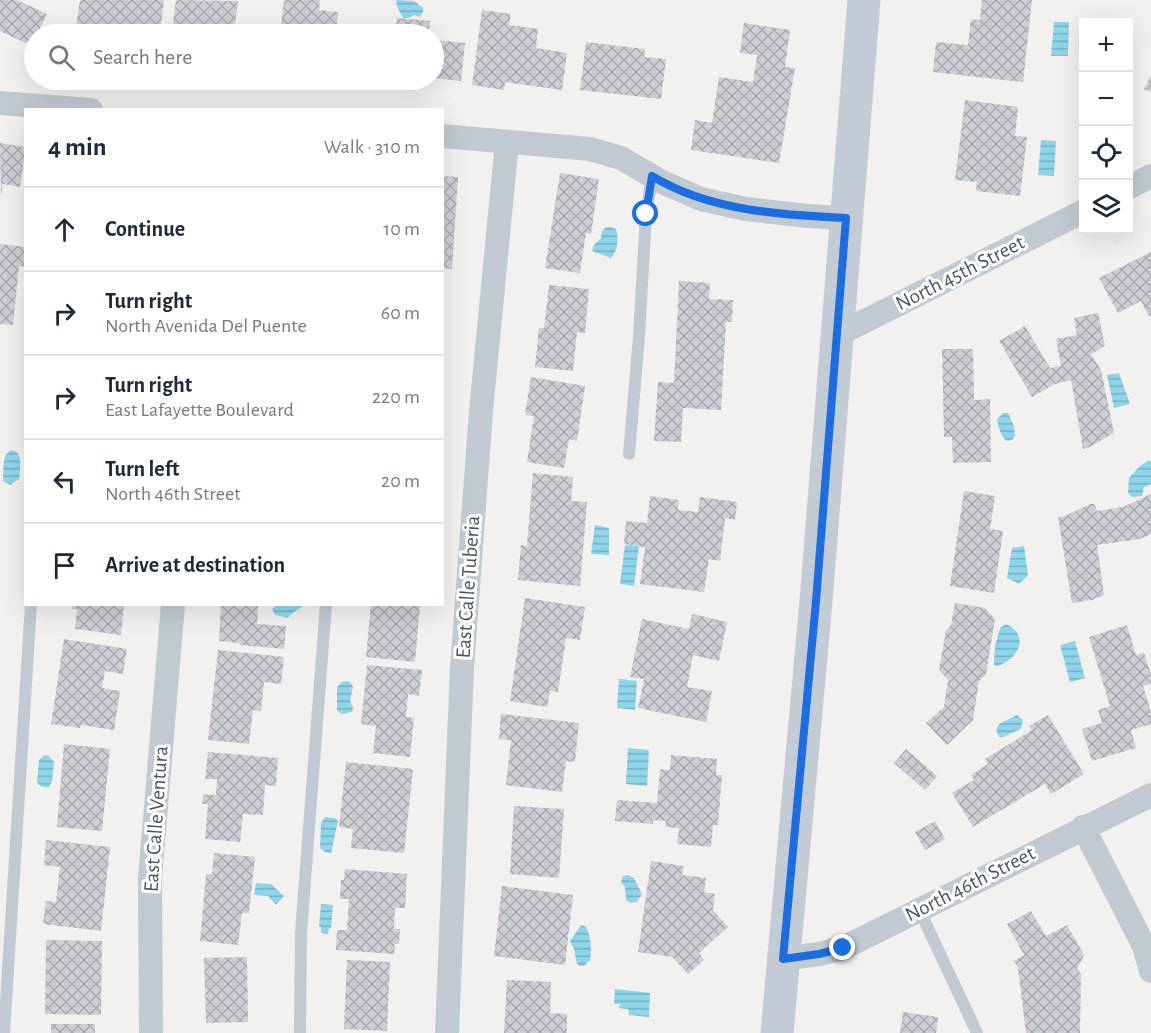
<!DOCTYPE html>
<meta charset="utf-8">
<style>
body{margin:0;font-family:"Alegreya Sans",sans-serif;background:#f6f6f7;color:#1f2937}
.controls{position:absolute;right:18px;top:18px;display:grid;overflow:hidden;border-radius:0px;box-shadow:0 6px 24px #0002}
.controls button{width:54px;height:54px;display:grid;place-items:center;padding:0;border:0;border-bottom:2px solid #e0e1e3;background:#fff;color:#1f2937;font:30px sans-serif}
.stop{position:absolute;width:18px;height:18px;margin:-14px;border:4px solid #1e6ddf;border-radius:50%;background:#fff}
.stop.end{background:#1e6ddf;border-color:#fff;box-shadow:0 2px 6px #0008}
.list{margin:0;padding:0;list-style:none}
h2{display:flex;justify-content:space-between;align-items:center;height:78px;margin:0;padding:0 24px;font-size:26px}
h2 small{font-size:20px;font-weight:400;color:#747a83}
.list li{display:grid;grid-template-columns:39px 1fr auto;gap:18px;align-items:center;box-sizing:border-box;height:84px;padding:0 24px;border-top:2px solid #e0e1e3}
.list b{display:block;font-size:22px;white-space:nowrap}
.list p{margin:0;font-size:20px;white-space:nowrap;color:#747a83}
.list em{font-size:20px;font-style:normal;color:#747a83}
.icon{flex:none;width:33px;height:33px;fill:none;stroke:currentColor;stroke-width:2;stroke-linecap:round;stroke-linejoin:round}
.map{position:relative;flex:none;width:1151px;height:1033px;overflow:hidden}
.search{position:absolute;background:#fff;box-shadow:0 6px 24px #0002;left:24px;top:24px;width:420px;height:66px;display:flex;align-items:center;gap:15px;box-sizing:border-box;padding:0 21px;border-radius:33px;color:#747a83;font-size:22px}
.panel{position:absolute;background:#fff;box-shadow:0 6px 24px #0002;left:24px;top:108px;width:420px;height:498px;border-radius:0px}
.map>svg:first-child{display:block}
.water{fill:url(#water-rules)}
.building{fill:url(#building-cross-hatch)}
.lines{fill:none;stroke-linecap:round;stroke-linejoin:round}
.lane{stroke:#c1cad2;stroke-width:12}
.street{stroke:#c1cad2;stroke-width:24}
.secondary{stroke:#c2cbd6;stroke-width:33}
.route{stroke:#1e6ddf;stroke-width:8}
.labels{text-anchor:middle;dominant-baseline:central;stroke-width:6;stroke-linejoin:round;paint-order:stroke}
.street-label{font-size:21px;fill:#49535d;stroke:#fff}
</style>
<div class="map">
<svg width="1151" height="1033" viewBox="0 0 1151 1033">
<defs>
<pattern id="water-rules" width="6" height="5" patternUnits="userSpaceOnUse" patternTransform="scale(1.5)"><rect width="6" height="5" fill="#8fd5ea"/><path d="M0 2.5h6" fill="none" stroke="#77afc1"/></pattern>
<pattern id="building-cross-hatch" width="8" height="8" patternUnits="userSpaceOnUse" patternTransform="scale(1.5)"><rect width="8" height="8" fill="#cdcfd5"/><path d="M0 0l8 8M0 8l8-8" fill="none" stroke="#a8abb0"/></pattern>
</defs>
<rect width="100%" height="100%" fill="#f3f0f0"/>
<path class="water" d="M396,0l18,1 9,7v4l-4,5 -4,-2 -7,3h-4c-4,-3 -8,-14 -8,-18z
M1054,22h15l-1,34h-17z
M1041,140l15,1 -2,35 -16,-1z
M610,227l6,2c3,9 2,22 -5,29l-19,-7 2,-6 7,-7 1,-7 3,-3z
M1119,373l11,31 -16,4 -7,-33z
M1003,413h5l6,13 1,10 -3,4 -5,1c-7,-5 -8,-14 -10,-22z
M11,450l6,2c5,8 3,18 2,27l-9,6 -7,-4c1,-11 -2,-25 8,-31z
M1148,461l3,1v22l-7,3 -2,9 -10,1 -4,-4 1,-15c6,-6 10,-13 19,-17z
M595,525l14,3v27l-18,-1z
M625,545l14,1 -5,40 -14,-2z
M1024,546l4,29 -9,9 -12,-6 5,-30z
M283,605v-1l20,1c-2,4 -10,6 -15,13l-13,-3 -3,-6 4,-3z
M1006,624c25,11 12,36 -9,42l-3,-1 1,-19 5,-18z
M1075,641l10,37 -15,4 -10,-37z
M619,679l18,2 -2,29 -18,-2z
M347,681l4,2 2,4 -3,14 3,7 -1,4 -11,2 -4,-4v-23l5,-5z
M1017,715l6,5 -2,9 -18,8h-4l-3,-7 3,-6z
M628,748l21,2 -2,36 -21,-2z
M45,755l4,1 5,6 -2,19 -3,6c-5,1 -9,0 -12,-5l2,-22z
M325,817l10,1 3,3 -7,32 -6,-1 -5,-4 1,-25z
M623,876l5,-1 6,3 8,16 -5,8 -6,1 -5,-3 -1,-13 -4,-5z
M256,883l15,1 13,12 -8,9 -8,-9 -14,-1z
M321,904l12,1 -2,23h-2l-1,6 -7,-1v-6l-2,-1z
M582,925l4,2c5,9 6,23 4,33l-6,6h-4l-3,-2 -3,-15 -4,-8 9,-13z
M615,989l35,4 -1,24 -20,-2 -1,-6 -9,-1 1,-4h-6z"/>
<path class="building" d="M0,0h17l30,14 -10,20h-3l-2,12 -32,-15z
M80,0h84l-4,34h-85z
M176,0l62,1 -3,23 28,4 -1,6h-83l2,-9 -8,-1z
M284,0h36l-1,10 19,2 -2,20 6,2h-62z
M982,0h50l-9,82 -90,-10 3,-30 32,3 3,-26 9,1z
M482,10l29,4 -2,11 29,4 -2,19 31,5 -5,37 -57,-8 -1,8 -32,-5z
M397,18l33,3 -1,13h-48l1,-7 14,1z
M744,23l46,7 -5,37 10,1 -16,95 -88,-13 4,-30 17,3 7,-46 34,5 4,-27 -17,-2z
M434,40l31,3 -4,38 -27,-3z
M586,42l59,7 -1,8 22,2 -5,40 -81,-9z
M1151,75v17l-7,-3z
M965,100l53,7 -3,29 12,1 -7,59 -44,-5 1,-9 -22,-2z
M0,143l26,4 -6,40 -17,-3 -2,12z
M560,173l39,6 -8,55 -5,-1 -6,40 -35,-5z
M442,176l16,1 -6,92 -10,-1z
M0,244l26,3v20l-7,-1 -6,59 -13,-1z
M1151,252v65l-3,-2 -7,-14 -23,12 -19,-35z
M679,281l31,2 -1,16 24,1 -1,22h-6l-5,88 -38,-2 -2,34 -27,-1 4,-59 16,1z
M549,285l40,4 -4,44 -8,-1 -4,39 -38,-4 4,-39h5z
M1098,313l7,33 -14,8 10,16 13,63 -24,14 -7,2 -12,-69 -16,4 -23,13 -33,-56 26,-15 25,42 11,-2 -5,-27 21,-4 -3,-17z
M942,349h31l1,51 16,-1 1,63 -38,1 -1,-26h-8z
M531,377l54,9 -8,55 -8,-2 -5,29 -37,-6 7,-46 -9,-1z
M533,473l40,4 -2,24 16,1 -7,84 -62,-6 3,-35 6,1z
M964,491l31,5 -5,33 13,2 -9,62 -44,-7z
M1151,494v40l-11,5 -43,6 7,50 -12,5 -20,3 -14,-86 7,-1 25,-12h4l3,7 26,-4z
M650,496l29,4 -1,10 20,2 2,-15 37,5 -2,18 -10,-2 -5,43 -11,-2 -5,33 -64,-8 5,-37 -21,-3 2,-23 21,2z
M525,598l60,9 -5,33 -14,-2 -8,54 -8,-1 -3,16 -37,-6z
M955,603l30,5 10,11 -9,55 -7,7 -6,39 -26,25 -21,-22 18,-16 4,-27 -9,-10 7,-40 5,-5z
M72,604h52l-3,31 -46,-6 2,-20h-5z
M221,604h37l-1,20 29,2 -2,23 -44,-4v-2l-21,-2z
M371,604h49l-5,58 -49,-5z
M692,614l35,8 -8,39 -26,-6 -6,32 25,4 -6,31 -68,-14 6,-29 -14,-2 12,-58 47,10z
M1127,625l9,30 8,-2 7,21v10l-8,2 8,26v12l-20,6 5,18 -44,13 -10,-32 20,-6 -4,-13 12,-4 -21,-69z
M64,639l63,10 -4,25 -18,-3 -3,17 18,3 -6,39 -33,-5 -1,3 -29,-4z
M218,650l66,7 -3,27 -17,-2 -3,29 -8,-1 -4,34 -41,-4z
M367,665l55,5 -3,26 -11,-2 -2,23 8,1 -4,39 -37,-4 3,-27 -15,-2z
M501,714l78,9 -4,39 -9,-1 -4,31 -56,-7 5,-45 -12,-1z
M1048,715l36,59 -33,20 -6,-10 -72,43 -21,-34 22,-13 -3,-5 17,-11 -3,-5 47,-29 -3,-4z
M64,744l46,5 -8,82 -45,-4z
M906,749l31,27 -12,14 -31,-27z
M208,752l70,6 -2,28 -11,-1 -2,30 -20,-1 -3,28 -35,-3 3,-35h-6l1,-10 13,1 1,-16h-12z
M671,755l46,4 -1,16h6l-4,50h-5l-2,22 -34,-3 2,-16 -14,-1 1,-6 -13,-1v4l-38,-3 2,-21 40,3 3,-34 10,1z
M346,762l67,7 -9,84 -53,-5 2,-19 -14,-2z
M514,806l50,3 -5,69 -49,-4z
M935,821l10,18 -20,11 -10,-18z
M46,840l64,7 -9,84 -58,-7 3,-23 10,1 4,-35 -16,-2z
M214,853l41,4 -6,56h-7l-4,32 -38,-4 6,-67h6z
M651,861l33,5 -2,9 24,3 -2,14 11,2 -2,16 15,17 -29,26 5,7 -16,14 -16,-17 -34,-5z
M345,869l62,5 -2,34h-10l-1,21h6l-1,15h-4l-1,10 -58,-4 1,-20h10l2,-31h-9l1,-19h3z
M502,886l71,9 -8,70 -71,-9z
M1031,911l15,25 21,-11 17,30 -7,14 4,5 -1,59h-54l-8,-65 -4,-7 10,-6 -17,-31z
M46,940l56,1 -1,74 -56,-1z
M247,957l1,65 -42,1 -2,-65z
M347,960l43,2 -3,69 -43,-2z
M507,980l44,2 -1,31 17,1v19h-63z
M903,1012l35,5 -2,16h-36z
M51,1024h44v9h-44z"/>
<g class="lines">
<path class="lane" d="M629,454l10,-118 7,-121 6,-39
M919,909l58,124
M4,1033l27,-429
M300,1033l1,-100 25,-329"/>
<path class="street" d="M0,103l91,7
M442,136l148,13 31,9 41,24 39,17 45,10 62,7 38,2
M1128,188l23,-12
M837,335l247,-124
M1083,827l61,119 7,25
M783,959l36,-5 24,-6 308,-153
M151,1033l-1,-155 23,-274
M447,1033l15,-365 19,-257 26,-269"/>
<path class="secondary" d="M777,1033l39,-432 48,-601"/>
</g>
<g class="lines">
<path class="route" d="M646,214l6,-38c57,35 129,39 194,42l-30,383 -33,358 36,-5 24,-6"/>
</g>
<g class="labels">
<g class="street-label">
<text transform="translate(960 273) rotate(-27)">North 45th Street</text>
<text transform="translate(468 587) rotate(-86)">East Calle Tuberia</text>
<text transform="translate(156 819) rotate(-86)">East Calle Ventura</text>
<text transform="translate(970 884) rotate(-27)">North 46th Street</text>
</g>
</g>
</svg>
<div class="controls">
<button>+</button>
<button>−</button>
<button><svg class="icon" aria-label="locate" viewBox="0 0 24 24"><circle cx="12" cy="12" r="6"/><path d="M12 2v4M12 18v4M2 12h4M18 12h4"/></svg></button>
<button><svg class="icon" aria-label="layers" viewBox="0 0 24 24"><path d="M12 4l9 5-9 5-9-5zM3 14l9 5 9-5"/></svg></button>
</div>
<div class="stop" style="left:646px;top:214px"></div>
<div class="stop end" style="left:843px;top:948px"></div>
<div class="search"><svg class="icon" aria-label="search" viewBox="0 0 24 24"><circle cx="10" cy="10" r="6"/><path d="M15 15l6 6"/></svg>Search here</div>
<section class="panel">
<h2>4 min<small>Walk · 310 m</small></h2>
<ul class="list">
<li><svg class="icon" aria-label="ahead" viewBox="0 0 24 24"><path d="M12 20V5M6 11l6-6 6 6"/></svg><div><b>Continue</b></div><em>10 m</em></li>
<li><svg class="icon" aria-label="right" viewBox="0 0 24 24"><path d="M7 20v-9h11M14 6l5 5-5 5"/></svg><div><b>Turn right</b><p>North Avenida Del Puente</p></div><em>60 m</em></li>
<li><svg class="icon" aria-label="right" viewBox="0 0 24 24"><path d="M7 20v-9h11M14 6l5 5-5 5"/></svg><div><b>Turn right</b><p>East Lafayette Boulevard</p></div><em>220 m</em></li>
<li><svg class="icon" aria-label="left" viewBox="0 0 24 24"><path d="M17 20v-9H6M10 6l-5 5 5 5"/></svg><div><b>Turn left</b><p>North 46th Street</p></div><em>20 m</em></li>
<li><svg class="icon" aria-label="arrive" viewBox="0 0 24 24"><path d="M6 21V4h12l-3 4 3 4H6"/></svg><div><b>Arrive at destination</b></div></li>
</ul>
</section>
</div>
